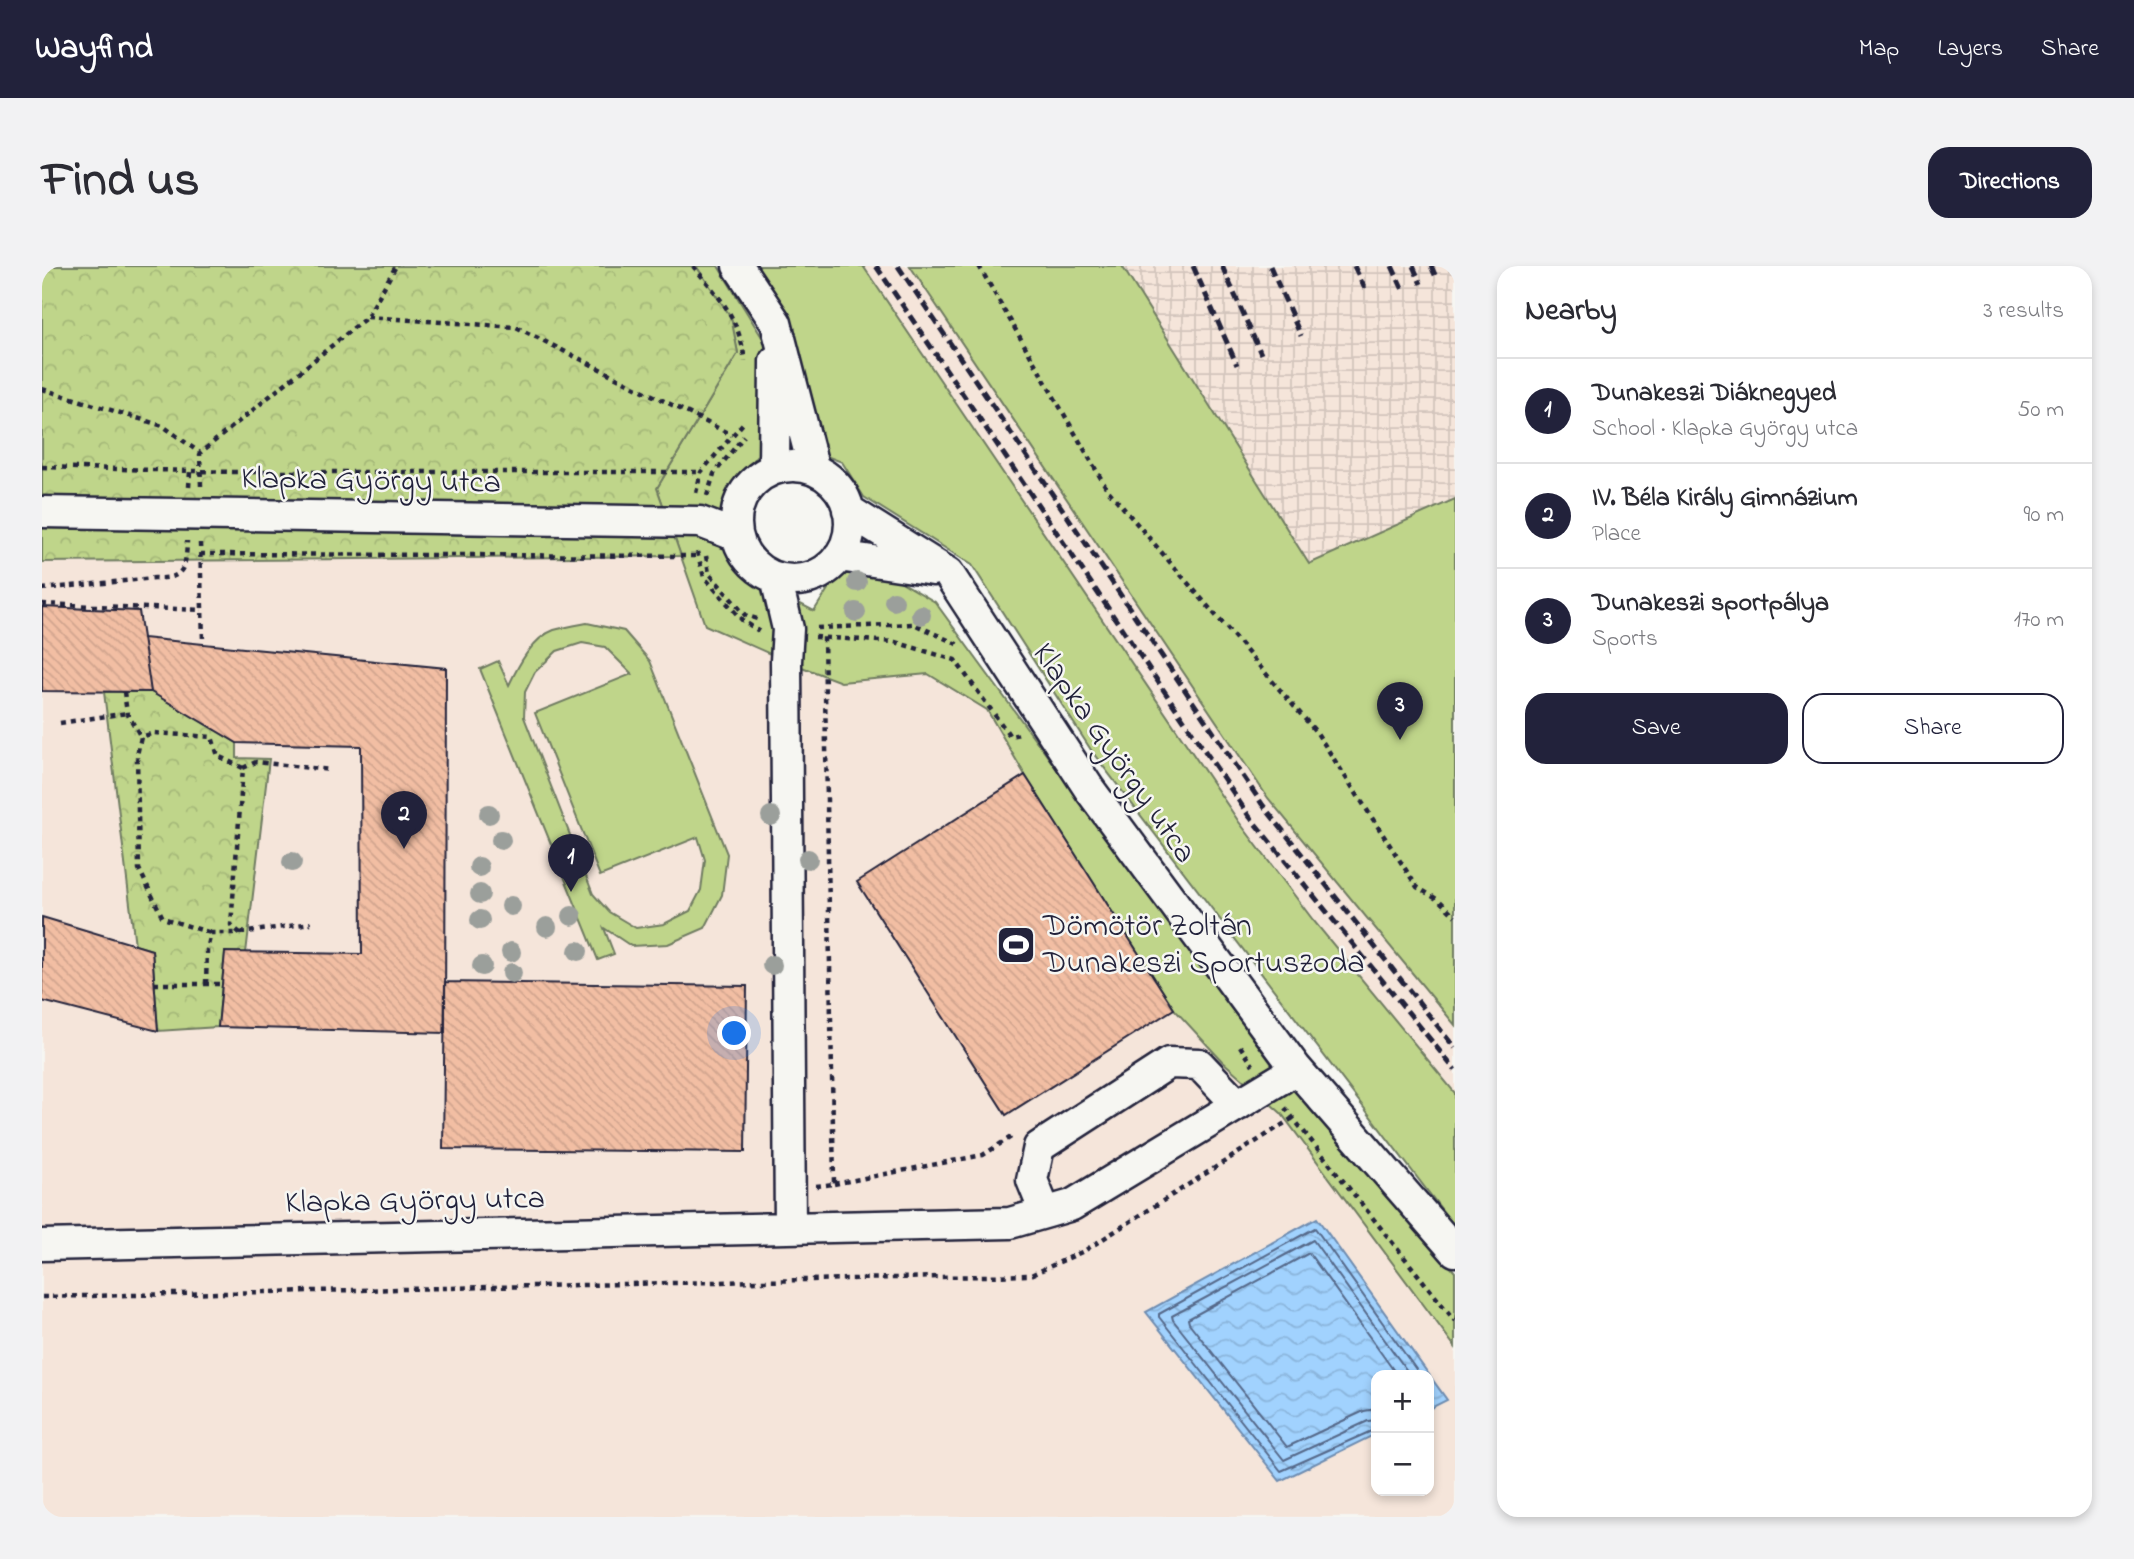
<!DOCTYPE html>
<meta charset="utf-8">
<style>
body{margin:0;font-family:"Indie Flower",sans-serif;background:#f2f2f3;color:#2b2b33}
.controls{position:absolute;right:21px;bottom:21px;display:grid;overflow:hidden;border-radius:14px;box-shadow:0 4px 10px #0003}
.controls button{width:63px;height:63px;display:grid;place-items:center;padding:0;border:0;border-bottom:2px solid #e1e1e2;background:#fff;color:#2b2b33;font:35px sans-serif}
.you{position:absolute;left:693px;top:768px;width:24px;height:24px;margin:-18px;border:5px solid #fff;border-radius:50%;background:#1a73e8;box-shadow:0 0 0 10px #1a73e833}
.badge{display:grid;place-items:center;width:46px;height:46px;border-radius:50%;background:#22223b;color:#fff;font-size:23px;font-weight:700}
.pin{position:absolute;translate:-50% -58px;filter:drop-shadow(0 2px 4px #0008)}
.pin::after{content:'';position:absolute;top:37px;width:24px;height:21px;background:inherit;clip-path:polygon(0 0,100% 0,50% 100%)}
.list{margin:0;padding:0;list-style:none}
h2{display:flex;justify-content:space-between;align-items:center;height:91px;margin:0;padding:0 28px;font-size:30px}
h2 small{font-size:23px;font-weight:400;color:#7c7c81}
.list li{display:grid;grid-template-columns:46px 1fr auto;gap:21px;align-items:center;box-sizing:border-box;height:105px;padding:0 28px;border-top:2px solid #e1e1e2}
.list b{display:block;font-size:26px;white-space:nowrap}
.list p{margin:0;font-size:23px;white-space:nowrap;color:#7c7c81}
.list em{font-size:23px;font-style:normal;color:#7c7c81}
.actions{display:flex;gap:14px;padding:21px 28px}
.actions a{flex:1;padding:16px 0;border:2px solid #22223b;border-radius:21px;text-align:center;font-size:24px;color:#22223b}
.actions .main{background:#22223b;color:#fff}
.map{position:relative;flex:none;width:1413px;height:1251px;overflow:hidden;border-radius:21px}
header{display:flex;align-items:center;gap:42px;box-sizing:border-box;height:98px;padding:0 35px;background:#22223b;color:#fff}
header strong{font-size:33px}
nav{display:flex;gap:38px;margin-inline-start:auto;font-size:24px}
.intro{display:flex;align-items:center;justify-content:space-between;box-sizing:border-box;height:168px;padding:0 42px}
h1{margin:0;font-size:49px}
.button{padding:18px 32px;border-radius:21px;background:#22223b;color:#fff;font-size:24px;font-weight:700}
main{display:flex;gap:42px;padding:0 42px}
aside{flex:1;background:#fff;border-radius:21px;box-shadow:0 4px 10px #0003}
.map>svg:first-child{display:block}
.built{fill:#f5e5da;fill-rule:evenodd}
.industrial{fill:url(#industrial-grid)}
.green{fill:#bfd58a;stroke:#707c62;stroke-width:2;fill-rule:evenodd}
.park{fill:url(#park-crowns);stroke:#707c62;stroke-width:2}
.water{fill:url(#water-waves);stroke:#6e8cb0;stroke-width:2}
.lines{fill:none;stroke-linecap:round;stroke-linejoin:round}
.shore{stroke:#556889;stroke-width:2}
.building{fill:url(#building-back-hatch);stroke:#22223b;stroke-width:2}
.minor-casing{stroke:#22223b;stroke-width:35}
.path{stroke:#22223b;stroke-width:4.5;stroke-dasharray:5 5;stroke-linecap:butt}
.minor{stroke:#f6f6f2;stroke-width:30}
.rail{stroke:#22223b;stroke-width:5;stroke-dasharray:10 5;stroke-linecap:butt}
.tree{fill:#9b9f9b}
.labels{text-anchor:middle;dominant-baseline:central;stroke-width:5;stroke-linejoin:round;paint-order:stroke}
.street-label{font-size:32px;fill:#22223b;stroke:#f6f6f2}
.poi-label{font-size:32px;fill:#22223b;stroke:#f6f6f2;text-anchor:start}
</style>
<header>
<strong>Wayfind</strong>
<nav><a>Map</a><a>Layers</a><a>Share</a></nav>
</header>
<div class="intro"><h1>Find us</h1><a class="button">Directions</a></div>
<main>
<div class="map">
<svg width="1413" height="1251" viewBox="0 0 1413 1251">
<defs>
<pattern id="industrial-grid" width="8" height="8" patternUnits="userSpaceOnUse" patternTransform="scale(1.75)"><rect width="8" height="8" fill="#f5e5da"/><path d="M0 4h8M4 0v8" fill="none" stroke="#d2c4bc"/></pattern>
<pattern id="park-crowns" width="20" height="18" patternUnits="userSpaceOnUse" patternTransform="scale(1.75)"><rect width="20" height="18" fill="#bfd58a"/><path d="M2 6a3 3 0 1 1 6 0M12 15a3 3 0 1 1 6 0" fill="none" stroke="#a4b778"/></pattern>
<pattern id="water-waves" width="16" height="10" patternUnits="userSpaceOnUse" patternTransform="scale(1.75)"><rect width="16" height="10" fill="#a1d2fe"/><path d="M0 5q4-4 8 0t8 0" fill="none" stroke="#8ab4db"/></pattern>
<pattern id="building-back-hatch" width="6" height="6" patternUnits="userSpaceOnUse" patternTransform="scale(1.75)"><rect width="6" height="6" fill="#f2bea3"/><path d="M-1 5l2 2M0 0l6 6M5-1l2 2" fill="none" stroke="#cfa38d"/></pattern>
</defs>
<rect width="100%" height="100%" fill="#f6f6f2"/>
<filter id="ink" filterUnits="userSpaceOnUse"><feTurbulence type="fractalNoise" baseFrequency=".0143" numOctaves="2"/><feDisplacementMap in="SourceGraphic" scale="14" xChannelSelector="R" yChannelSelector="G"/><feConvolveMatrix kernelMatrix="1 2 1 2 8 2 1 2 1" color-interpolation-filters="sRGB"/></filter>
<g filter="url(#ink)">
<path class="built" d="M0,0h654l-39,222 184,194 87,-8 59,36 38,65 149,234 48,52 59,52 174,234v170h-1413zM1334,1109h53v116h-53z
M821,0h47l358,532 187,227v68l-142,-173 -74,-98z"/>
<path class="industrial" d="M1080,0h333v233l-146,65z"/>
<path class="green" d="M654,0h22l55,89 -11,94 -26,35 -3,31 23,56 13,17 45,23 23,-36 24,-17 74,44 347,476 10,8 163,186v75l-174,-234 -59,-52 -48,-52 -149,-234 -38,-65 -59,-36 -87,8 -55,-21 -81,-36 -48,-137 81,-135 -8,-36z
M710,0h111l376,556 74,98 142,173v134l-362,-474 -121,-188 -108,-68 -22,-35 -21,-8z
M868,0h212l187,298 146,-65v526l-187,-227z
M545,357l37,8 26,30 77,193 -5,41 -17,33 -37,16 -37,2 -27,-18 10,26 -16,6 -118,-291 18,-8 11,24c9,-19 23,-47 45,-55 10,-3 22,-5 33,-7zM540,377l23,4 27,27 -97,39 65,163 98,-39 7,23 -4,30 -11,21 -26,13 -28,4 -27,-16 -16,-18 -69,-177 1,-25 10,-20 22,-21z"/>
<path class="park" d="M0,0h654l35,51 7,36 -81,135 24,68 -639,6z
M62,426h47l86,51v15l32,1 -23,194h-21l-7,74 -60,4 -6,-81 -17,-5z"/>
<path class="water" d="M1275,952l130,182 -18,9v-34h-53v59l-96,47 -134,-169z"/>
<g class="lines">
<path class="shore" d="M1334,1143l-12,2 -77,36 -98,-124 -1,-4 121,-66 88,122
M1334,1154l-8,1 -84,39 -111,-140 -1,-4 141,-76 97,135
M1334,1163l-95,42 -122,-154v-3l156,-86 105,147"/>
</g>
<path class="building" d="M0,341l97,4 12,81 -109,-1z
M101,372l303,30 -1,365 -227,-6 7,-75 137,2 -1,-208 -124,-3 -86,-51z
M983,509l149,234 -168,106 -149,-233z
M0,651l110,33 6,81 -116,-30z
M403,716l302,4 -2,166 -302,-3z"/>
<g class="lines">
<g class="minor-casing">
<path id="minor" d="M696,0l38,57 38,147
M694 257a57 57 0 1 1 114 0a57 57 0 1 1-114 0Z
M732,203l1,-108
M806,244l100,63 142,217 205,277 160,184
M0,246l658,10 37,14
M797,290l94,14
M734,312l12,51 -2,32 4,567
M1003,946l-13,-32 7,-33 130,-84 30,1 39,41
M0,979l968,-22 62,-18 210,-127 13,-11"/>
</g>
<path class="path" d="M651,0c27,32 46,51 52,95
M937,0l128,223 210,244 100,154 23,14 15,15
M325,51l149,10 216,108
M0,123l121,37 37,27
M0,201l190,5h469
M159,220l-1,-33 167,-136 29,-51
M147,221l1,-16
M654,227l5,-21 44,-51
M665,230l7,-22 30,-38
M158,277l3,97
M655,286l7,25 38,43 17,11
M158,288l500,2
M664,290l3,17 36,42 12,4
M0,323l113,-11c29,2 31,-11 32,-37
M0,338l160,6
M775,362l97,-4 47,22
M773,371l80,5 60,18 55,76 10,-2
M82,426l3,21 14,24
M18,457l67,-10
M201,502l13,-6 74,8
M198,667l71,-10
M112,718h67
M164,718l1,-34 4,-17h29l-9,-8 12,-157 -25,-12 -6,-19 -58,-4 -13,4 -4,18 2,114 24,49 48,15
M1198,780l13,19
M1243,842l170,213
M792,918l149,-29 28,-18
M774,920l18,-2 -10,-547
M0,1031l989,-22 53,-24 209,-133"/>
<use href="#minor" class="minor"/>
<path class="rail" d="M834,0l373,550 206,254
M856,0l364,538 193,244
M1151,0l44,99
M1180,0l39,88
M1228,0l31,70
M1312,0l12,25
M1350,0l12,26
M1371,0l8,18
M1389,0l5,11
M1408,0l2,3"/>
</g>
<g class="tree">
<circle cx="815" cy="316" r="10"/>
<circle cx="852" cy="335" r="10"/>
<circle cx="814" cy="346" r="10"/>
<circle cx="879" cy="349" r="10"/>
<circle cx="447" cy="548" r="10"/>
<circle cx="729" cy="550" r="10"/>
<circle cx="459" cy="574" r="10"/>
<circle cx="766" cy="593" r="10"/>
<circle cx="250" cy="596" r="10"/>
<circle cx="437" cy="601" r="10"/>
<circle cx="438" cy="628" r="10"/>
<circle cx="469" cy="640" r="10"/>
<circle cx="530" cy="650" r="10"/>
<circle cx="438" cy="654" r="10"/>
<circle cx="505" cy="661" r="10"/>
<circle cx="536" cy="685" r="10"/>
<circle cx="469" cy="686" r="10"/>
<circle cx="730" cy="699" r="10"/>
<circle cx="440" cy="700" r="10"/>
<circle cx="470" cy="707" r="10"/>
</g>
</g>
<defs>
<g id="stadium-square" transform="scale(2.0125)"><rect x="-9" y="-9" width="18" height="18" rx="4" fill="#22223b" stroke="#f6f6f2"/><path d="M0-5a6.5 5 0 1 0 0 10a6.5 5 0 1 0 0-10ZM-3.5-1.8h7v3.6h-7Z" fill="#fff"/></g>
</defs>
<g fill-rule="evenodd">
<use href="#stadium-square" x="974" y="679"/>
</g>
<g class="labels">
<g class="street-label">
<text transform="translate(329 216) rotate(1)">Klapka György utca</text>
<text transform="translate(1071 488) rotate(55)">Klapka György utca</text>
<text transform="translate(373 936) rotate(-1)">Klapka György utca</text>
</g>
<g class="poi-label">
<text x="1001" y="661">Dömötör Zoltán<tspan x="1001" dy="37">Dunakeszi Sportuszoda</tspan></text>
</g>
</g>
</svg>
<div class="controls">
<button>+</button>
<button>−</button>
</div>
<div class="you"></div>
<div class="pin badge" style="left:529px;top:626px">1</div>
<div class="pin badge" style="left:362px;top:583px">2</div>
<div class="pin badge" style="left:1358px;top:474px">3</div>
</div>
<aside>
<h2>Nearby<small>3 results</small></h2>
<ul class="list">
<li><span class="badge">1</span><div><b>Dunakeszi Diáknegyed</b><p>School · Klapka György utca</p></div><em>50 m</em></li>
<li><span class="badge">2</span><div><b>IV. Béla Király Gimnázium</b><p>Place</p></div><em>90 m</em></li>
<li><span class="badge">3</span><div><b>Dunakeszi sportpálya</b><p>Sports</p></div><em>170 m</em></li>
</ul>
<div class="actions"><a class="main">Save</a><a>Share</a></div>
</aside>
</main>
